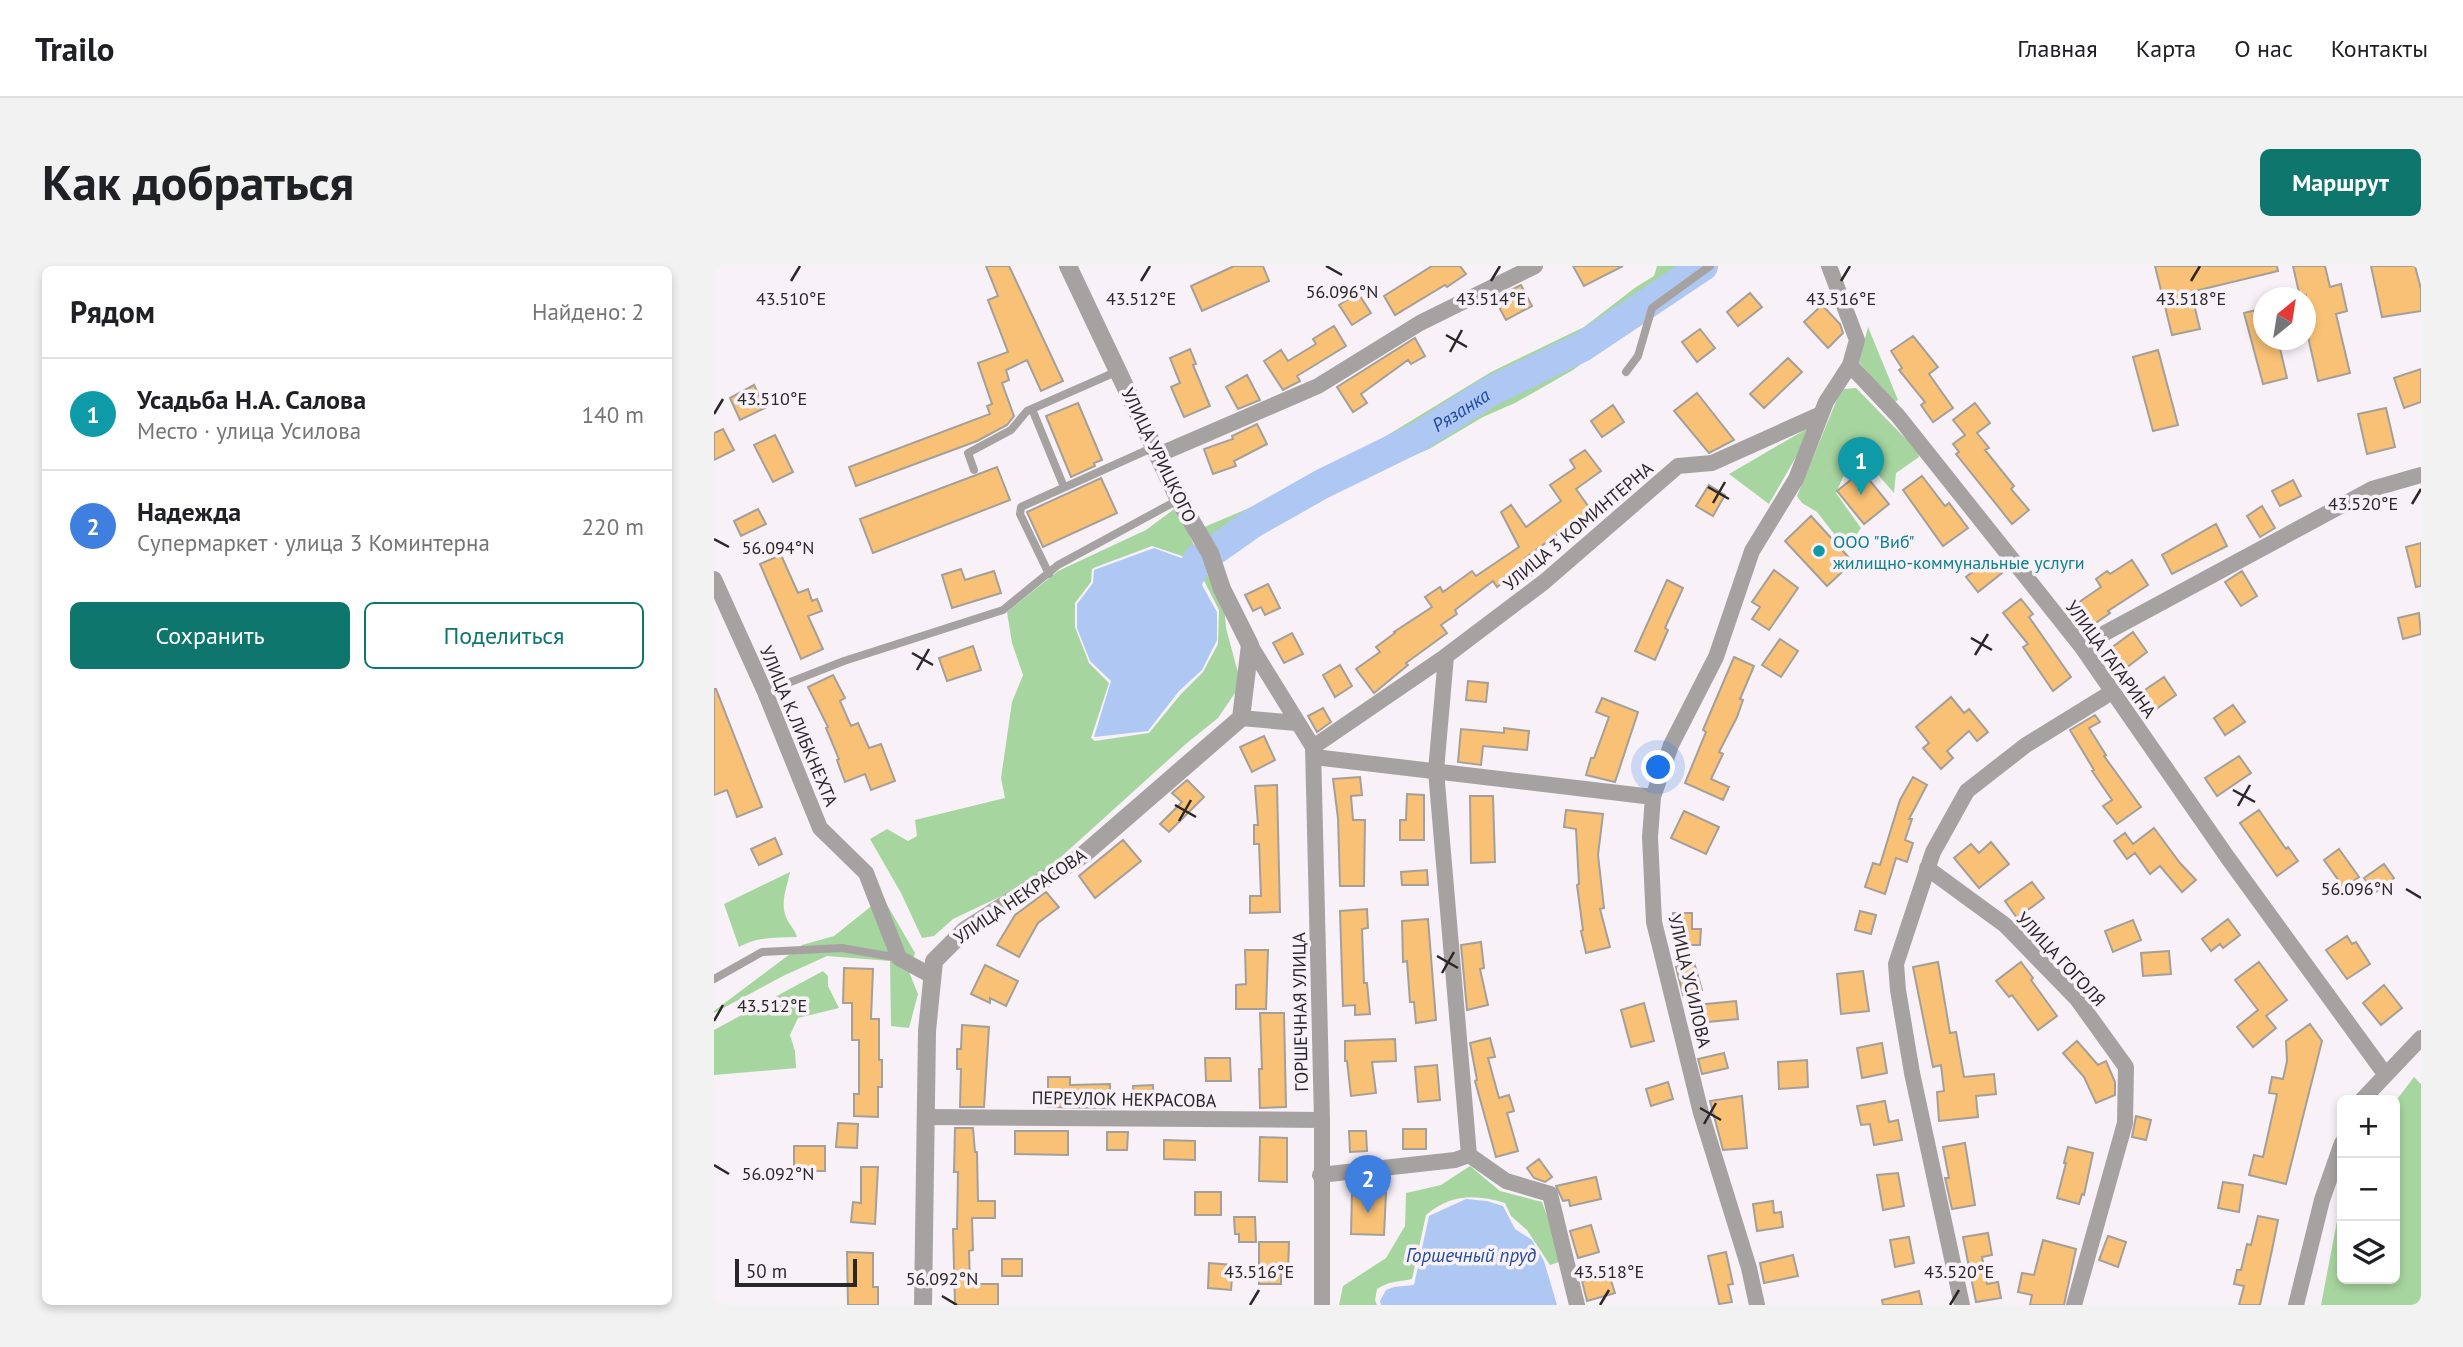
<!DOCTYPE html>
<html lang="ru">
<meta charset="utf-8">
<style>
body{margin:0;font-family:"PT Sans",sans-serif;background:#f2f2f2;color:#202124}
.controls{position:absolute;right:21px;bottom:21px;display:grid;overflow:hidden;border-radius:10px;box-shadow:0 4px 10px #0003}
.controls button{width:63px;height:63px;display:grid;place-items:center;padding:0;border:0;border-bottom:2px solid #e0e0e0;background:#fff;color:#202124;font:35px sans-serif}
.compass{position:absolute;left:1539px;top:21px;width:63px;height:63px;border-radius:50%;background:#fff;box-shadow:0 4px 10px #0003;rotate:30deg}
.scale{position:absolute;left:21px;bottom:18px;width:122px;box-sizing:border-box;padding-left:7px;border:4px solid #2a2729;border-top:0;font-size:19px;line-height:24px;white-space:nowrap;color:#2a2729;-webkit-text-stroke:5px #f8f1f7;paint-order:stroke}
.you{position:absolute;left:945px;top:502px;width:24px;height:24px;margin:-18px;border:5px solid #fff;border-radius:50%;background:#1a73e8;box-shadow:0 0 0 10px #1a73e833}
.badge{display:grid;place-items:center;width:46px;height:46px;border-radius:50%;background:#0f766e;color:#fff;font-size:23px;font-weight:700}
.pin{position:absolute;translate:-50% -58px;filter:drop-shadow(0 2px 4px #0008)}
.pin::after{content:'';position:absolute;top:37px;width:24px;height:21px;background:inherit;clip-path:polygon(0 0,100% 0,50% 100%)}
.list{margin:0;padding:0;list-style:none}
h2{display:flex;justify-content:space-between;align-items:center;height:91px;margin:0;padding:0 28px;font-size:30px}
h2 small{font-size:23px;font-weight:400;color:#757577}
.list li{display:grid;grid-template-columns:46px 1fr auto;gap:21px;align-items:center;box-sizing:border-box;height:112px;padding:0 28px;border-top:2px solid #e0e0e0}
.list b{display:block;font-size:26px;white-space:nowrap}
.list p{margin:0;font-size:23px;white-space:nowrap;color:#757577}
.list em{font-size:23px;font-style:normal;color:#757577}
.actions{display:flex;gap:14px;padding:21px 28px}
.actions a{flex:1;padding:16px 0;border:2px solid #0f766e;border-radius:10px;text-align:center;font-size:24px;color:#0f766e}
.actions .main{background:#0f766e;color:#fff}
.icon{flex:none;width:38px;height:38px;fill:none;stroke:currentColor;stroke-width:2;stroke-linecap:round;stroke-linejoin:round}
.map{position:relative;flex:none;width:1707px;height:1039px;overflow:hidden;border-radius:10px}
header{display:flex;align-items:center;gap:42px;box-sizing:border-box;height:98px;padding:0 35px;background:#fff;border-bottom:2px solid #e0e0e0}
header strong{font-size:33px}
nav{display:flex;gap:38px;margin-inline-start:auto;font-size:24px}
.intro{display:flex;align-items:center;justify-content:space-between;box-sizing:border-box;height:168px;padding:0 42px}
h1{margin:0;font-size:49px}
.button{padding:18px 32px;border-radius:10px;background:#0f766e;color:#fff;font-size:24px;font-weight:700}
main{display:flex;gap:42px;padding:0 42px}
aside{flex:1;background:#fff;border-radius:10px;box-shadow:0 4px 10px #0003}
.map>svg:first-child{display:block}
.green{fill:#a7d59f}
.water{fill:#afc7f3}
.lines{fill:none;stroke-linecap:round;stroke-linejoin:round}
.river{stroke:#afc7f3;stroke-width:30}
.building{fill:#f8c175;stroke:#a59f99;stroke-width:2}
.service{stroke:#a7a2a2;stroke-width:8}
.minor{stroke:#a7a2a2;stroke-width:16}
.tertiary{stroke:#a7a2a2;stroke-width:18}
.ticks{fill:none;stroke:#2a2729;stroke-width:2.5}
.culture-dot{fill:#0f9aa8;stroke:#f8f1f7;stroke-width:2.5}
.labels{text-anchor:middle;dominant-baseline:central;stroke-width:7;stroke-linejoin:round;paint-order:stroke}
.street-label{font-size:18px;fill:#2a2729;stroke:#f8f1f7}
.culture-label{font-size:18px;fill:#0d838f;stroke:#f8f1f7;text-anchor:start}
.water-label{font-size:19px;font-style:italic;fill:#224a9d;stroke:#f8f1f7}
.ticks-label{font-size:18px;text-anchor:middle;fill:#2a2729;stroke:#f8f1f7;stroke-width:7;stroke-linejoin:round;paint-order:stroke}
</style>
<header>
<strong>Trailo</strong>
<nav><a>Главная</a><a>Карта</a><a>О нас</a><a>Контакты</a></nav>
</header>
<div class="intro"><h1>Как добраться</h1><a class="button">Маршрут</a></div>
<main>
<aside>
<h2>Рядом<small>Найдено: 2</small></h2>
<ul class="list">
<li><span class="badge" style="background:#0f9aa8">1</span><div><b>Усадьба Н.А. Салова</b><p>Место · улица Усилова</p></div><em>140 m</em></li>
<li><span class="badge" style="background:#3f7fe0">2</span><div><b>Надежда</b><p>Супермаркет · улица 3 Коминтерна</p></div><em>220 m</em></li>
</ul>
<div class="actions"><a class="main">Сохранить</a><a>Поделиться</a></div>
</aside>
<div class="map">
<svg width="1707" height="1039" viewBox="0 0 1707 1039">
<rect width="100%" height="100%" fill="#f8f1f7"/>
<path class="green" d="M943,0h41l-49,29 -11,26 -7,8 -58,41 -58,33 -32,14 -54,32 -129,55 -77,55 -21,-31 73,-31 98,-53 118,-72 93,-45 52,-40 18,-11z
M1154,61l30,73 -5,3 -34,-41z
M1142,122l48,49 14,11 1,9 -23,16 -2,20 -20,-23 -13,-3 -18,10 -7,16 25,35 -10,14 -16,-7 -18,-23 -15,-9 -5,-7 41,-99 6,-8z
M1101,158l-46,80 -40,-30z
M463,241l20,45 -6,7 -39,-13 -56,21 -4,2 -1,13 -16,21v24l14,36 20,20 -18,55 4,3 54,-8 32,-39 22,-22 15,-28 1,-34 -25,-49 4,-2 26,43 2,26 15,56 -23,34 -31,25 -136,123 -41,26 -57,27 -19,17 -12,2 -21,-45 -31,-54 17,-10 21,12 9,-5 -2,-16 90,-22 -4,-20 11,-76 11,-27 -11,-32 -5,-31 51,-41 88,-41z
M76,606c-3,15 -10,31 -4,45 3,8 9,12 11,20 -20,1 -40,-1 -58,10l-15,-43z
M165,634l7,3 29,50 -6,19 9,22 -9,34 -18,-2 -1,-65 -63,-5 -44,20 -69,37v-2l88,-66 32,-9z
M109,705l5,5v10l11,22 -41,10 -8,17 5,16 1,17 -82,7v-45z
M1700,811l7,7v221h-100l17,-89 4,-9v72h53v-177z
M756,900l30,25 42,11 11,30 6,30 -9,3 -23,-35 -16,-14 -6,-13c-30,-9 -54,-9 -79,12l-14,64c-14,3 -23,2 -35,10l-2,11 2,5h-38l4,-19 43,-28 19,-32 1,-33 35,-8z"/>
<path class="water" d="M440,282l38,14 11,25 14,25v28l-15,30 -23,21 -31,40 -54,6 17,-56 -21,-20 -13,-33v-24l16,-21 1,-13z
M752,933l21,2 16,5 12,23 17,11 12,21 13,44h-176l-1,-4 6,-11 8,-3 20,-2 15,-69z"/>
<g class="lines">
<g class="river">
<path id="s1" d="M502,283l37,-26 69,-39 96,-47 71,-45 93,-45 121,-81"/>
<path d="M462,337l22,-44"/>
</g>
</g>
<path class="building" d="M272,0h23l54,115 -22,10 -14,-31 -21,10 3,10 -7,3 12,33 -7,9 -30,16 -121,45 -7,-19 141,-53 -3,-8 5,-2 -14,-41 30,-11 -20,-52 10,-4z
M520,0h29l6,15 -67,30 -11,-25z
M718,0h28l6,8 -19,13 -2,-2 -50,30 -11,-19z
M859,0h50l-39,20z
M1441,0h122l1,5 -87,21 9,37 -28,6z
M1579,0h32l5,21 11,-3 6,27 -11,3 14,59 -32,8 -12,-53v-33l-6,2z
M1657,0h44l6,23v22l-39,6z
M807,19l11,21 -26,14 -12,-22z
M644,27l13,20 -19,12 -13,-20z
M1036,27l12,14 -24,19 -11,-14z
M1108,39l18,19 3,9 -15,15 -24,-26z
M1550,42v32h14l9,38 -24,6 -19,-71z
M620,60l12,20 -49,30 3,5 -17,9 -19,-29 17,-11 7,11 28,-17 -3,-5z
M986,63l15,19 -18,14 -15,-20z
M1199,70l25,31 -9,7 24,34 -20,14 -12,-17 4,-3 -26,-32 3,-2 -11,-17z
M701,72l10,18 -14,8 -3,-4 -47,34 6,9 -14,9 -16,-25z
M476,83l6,15 -3,1 17,41 -26,11 -13,-30 9,-4 -10,-25z
M1444,84l20,75 -25,6 -20,-74z
M1074,92l14,14 -38,36 -14,-14z
M1707,103v33l-17,6 -10,-30z
M533,109l13,25 -22,9 -12,-22z
M40,119l11,23 -25,12 -10,-22z
M983,127l37,47 -25,13 -35,-42z
M364,137l24,57 -8,3 1,3 -24,11 -25,-61z
M1261,137l15,20 -13,10 12,15 -4,2 29,36 -3,3 18,21 -17,14 -56,-70 3,-2 -6,-8 12,-9 -12,-15z
M899,139l11,17 -22,15 -11,-16z
M1672,142l9,39 -28,7 -9,-40z
M543,158l10,20 -33,17 2,5 -23,8 -9,-25 29,-10 -1,-3z
M9,163l11,21 -20,10v-27z
M61,169l18,37 -20,10 -19,-37z
M871,184l16,21 -25,18 15,21 -66,48 9,16 -15,9 -6,-9 -16,13 -4,-6 -38,29 2,4 -16,11 6,8 -41,30 2,2 -34,28 -18,-24 24,-17 -4,-5 19,-14 -1,-1 38,-25 -7,-10 15,-10 3,5 29,-21 4,5 43,-29 -18,-35 10,-7 15,22 35,-26 -11,-16 25,-17 -5,-8z
M283,201l13,33 -137,53 -13,-34z
M1148,205l27,33 -25,20 -27,-33z
M1208,210l23,30 4,-3 19,25 -25,18 -40,-56z
M387,212l16,35 -74,34 -16,-35z
M1579,214l8,16 -21,10 -8,-15z
M995,219l16,10 -12,21 -17,-10z
M1548,240l13,22 -15,9 -13,-21z
M44,243l8,15 -25,12 -7,-15z
M1097,250l42,46 -26,24 -42,-45z
M1502,258l11,22 -55,28 -10,-19z
M1707,277v43l-5,1 -10,-40z
M67,289l17,38 10,-4 4,12 5,-2 5,12 -14,5 15,33 -22,10 -41,-95z
M1276,292l12,15 -24,19 -12,-15z
M1418,294l16,25 -40,26 2,2 -23,16 -15,-22 29,-20 -5,-8 11,-8 3,3z
M247,303l4,11 29,-9 7,22 -49,15 -10,-33z
M1060,304l24,18 -29,42 -17,-11 8,-12 -8,-5z
M1528,305l15,25 -16,10 -16,-24z
M953,314l16,8 -18,40 3,2 -13,30 -20,-9z
M554,318l12,24 -15,7 -4,-8 -8,4 -8,-16z
M1307,333l12,15 -4,3 42,60 -18,14 -30,-44 5,-3 -25,-31z
M1705,347l2,21 -18,5 -5,-21z
M1419,366l14,20 -25,19 -15,-20z
M578,367l11,21 -19,9 -11,-20z
M1066,373l18,12 -17,26 -19,-12z
M259,380l8,24 -34,11 -8,-23z
M1020,391l20,9 -14,33 3,1 -6,17 -18,35 4,2 -12,25 18,8 -6,13 -38,-17 21,-51 -3,-2z
M626,399l12,21 -17,11 -12,-22z
M119,409l12,23 -5,3 11,25 7,-3 11,25 12,-4 14,37 -24,9 -6,-16 -20,8 -8,-22 2,-1 -13,-31 2,-1 -20,-40z
M1450,411l12,18 -24,17 -13,-18z
M754,415l20,2 -2,19 -20,-2z
M0,423h2l46,118 -25,10 -10,-27 -13,5z
M1237,431l13,16 5,-4 19,23 -11,9 -8,-10 -22,20 6,7 -12,11 -18,-21 6,-5 -13,-16z
M888,432l36,14 -23,70 -29,-7 5,-17h3l15,-41 -13,-5z
M1519,439l12,17 -20,13 -11,-17z
M609,442l8,14 -14,10 -9,-16z
M1381,449l5,7 -11,6 17,27 -2,1 37,51 -24,17 -14,-18 9,-6 -20,-29 2,-1 -24,-40z
M790,462l25,3 -2,19 -44,-4 -2,19 -23,-3 3,-33 43,4z
M550,470l11,24 -23,12 -12,-25z
M1525,490l12,17 -34,23 -12,-18z
M646,511l2,18 -11,1 2,24h12l-1,66h-24l-2,-68 -5,-39z
M1199,511l14,8 -18,34h3l-7,21 8,3 -6,19 -11,-4 -11,36 -20,-7 8,-24 7,2 20,-65z
M473,514l17,17 -35,35 -9,-8 22,-22 -10,-9z
M563,519l3,127 -30,1v-17h11l-2,-52h-5v-19h4l-3,-39z
M693,528l17,1v45h-24v-20h6z
M756,530h23l2,66 -24,1z
M852,544l37,4 -5,41 6,53 -4,1 10,38 -24,6 -5,-22 2,-1 -6,-45 2,-1 -3,-55 -12,-2z
M1545,544l27,39 2,-2 10,14 -21,15 -37,-53z
M970,545l35,16 -13,27 -35,-16z
M1440,562l26,35 16,17 -14,12 -22,-26 -10,8 -15,-21 -8,6 -13,-18 11,-8 8,11z
M61,572l7,16 -23,11 -8,-16z
M409,574l18,21 -46,37 -16,-22z
M1277,576l18,22 -30,24 -25,-30 17,-14 8,9z
M1625,583l20,28 -15,11 -20,-28z
M1670,598l10,14 -20,15 -10,-15z
M713,604l1,15h-26l-1,-13z
M1318,616l12,16 -27,20 -12,-17z
M332,626l13,15 -21,16 -19,34 -22,-12 18,-30z
M653,643l1,19 -6,1 2,54h3l3,31 -15,1v-10l-12,1 -3,-95z
M1146,645l16,4 -5,19 -16,-4z
M959,647h19v16h9l-1,16h-26z
M714,653l8,101 -20,3 -2,-21h-4l-3,-41 -4,1 -1,-41z
M1514,653l12,16 -17,13 -3,-4 -9,7 -9,-12z
M1419,654l8,20 -28,12 -8,-21z
M1633,670l5,8 4,-2 14,22 -23,15 -21,-29z
M767,676l3,26 -4,1 8,36 -21,5 -6,-65z
M531,684h23l-2,59h-30v-24l10,-1z
M1455,685l2,23 -28,2 -2,-23z
M980,696l8,28 -19,5 -7,-28z
M1224,696l12,71 6,-1 8,45 30,-3 2,20 -20,2 2,21 -39,4 -2,-29 7,-1 -3,-26 -8,2 -20,-100z
M1307,696l12,16 -2,2 26,36 -19,14 -26,-35 -3,2 -13,-16z
M1545,696l28,38 -21,16 10,12 -23,19 -16,-20 21,-17 -23,-30z
M271,699l33,16 -12,25 -16,-8v5l-19,-9z
M130,702l29,1 -2,50h8v41h3v27h-4v30l-24,-1v-22h5v-54h-7v-37h-9z
M1149,705l6,40 -28,3 -4,-40z
M1670,719l18,23 -21,17 -18,-22z
M1022,735l2,18 -40,4 -2,-18z
M930,737l10,38 -23,6 -10,-37z
M546,747h24l2,94 -26,1 -1,-39h3z
M1596,758l12,17 -36,143 -37,-9 5,-20 9,2 14,-63 -8,-1 3,-16 11,2 4,-18 -1,-20z
M248,759l27,2 -5,80h-24l1,-38h-4v-20h4z
M776,772l5,19 -7,1 11,40 10,-3 5,16 -7,2 11,38 -22,6 -21,-76 2,-1 -7,-37z
M681,773l1,22 -24,1 4,31 -25,3 -4,-35h-2v-20z
M1363,775l21,24 8,-4 9,21v13l-19,8 -12,-26 -21,-24z
M1168,777l5,30 -25,5 -5,-30z
M1010,787l4,15 -26,6 -4,-15z
M491,792h25l1,23h-25z
M1093,794l1,27 -29,2 -1,-27z
M723,799l3,35 -22,2 -3,-35z
M334,811h22v8l40,-1v24l-62,-1z
M954,816l5,17 -22,7 -5,-17z
M439,819l1,22 -20,1 -1,-22z
M1028,830l5,52 -24,2 -13,-49z
M1171,835l4,21 9,-2 4,20 -28,5 -4,-21 -9,1 -4,-19z
M1422,850l15,4 -5,20 -14,-3z
M124,857l20,1 -1,24 -21,-1z
M241,862h18l2,24h2l1,49h17v17h-23l1,32 -4,1 1,33h28v21h-43l-2,-76h4l1,-57h-4z
M689,863h23v20h-23z
M301,865h53v24l-53,-1z
M635,865h17l1,20 -17,1z
M393,866h21l-1,18h-20z
M546,871l27,1v44l-28,-1z
M450,874l31,1v19l-31,-1z
M1251,877l10,62 -23,4 -7,-31h4l-6,-31z
M80,880h31v25h-31z
M1354,881l25,6 -9,42 -2,-1 -3,10 -22,-6 9,-35h-2z
M825,893l13,18 -7,5 -11,-4 -7,-10z
M147,901h17l-3,57 -24,-2 2,-20 8,1z
M1184,907l6,33 -21,4 -6,-35z
M882,911l5,22 -31,7 -1,-6 -6,1 -7,-15z
M1509,916l20,3 -4,27 -21,-4z
M638,925l34,2 -2,42 -33,-1z
M481,926h26v23h-26z
M1059,935l1,12 7,-1 2,15 -26,4 -4,-27z
M1544,950l20,4 -6,30 -12,55h-21l5,-19 -10,-2 3,-14h4l6,-26 4,1z
M520,951h21l1,25h-17v-8h-4z
M877,959l8,27 -21,6 -8,-27z
M1274,967l4,22 -10,2 5,27 11,-2 3,16 -25,4 -13,-65z
M1394,970l18,6 -8,25 -19,-7z
M1195,971l5,26 -19,4 -5,-27z
M1329,974l33,9 -12,56h-34l2,-10 -14,-3 4,-19 12,2z
M545,976h30l-1,30h-7v12h-22z
M133,986l26,1v34h5v18h-30z
M1012,986l7,32 -5,1 4,17 -13,2 -11,-48z
M1079,989l5,21 -34,7 -4,-20z
M288,993h20v17h-20z
M495,997l24,2 -2,25 -23,-2z
M895,1008l6,19 -28,8 -5,-20z
M1205,1025l3,14h-39l-1,-5z"/>
<g class="lines">
<path class="service" d="M912,106l12,-16 14,-48 58,-42
M318,143l32,78
M260,204l-6,-17 43,-23 16,-19 91,-40
M335,308l-29,-60 1,-7 133,-60
M51,426l79,-31 159,-51 55,-45 120,-65
M0,713l48,-27 80,-4 57,10"/>
<path class="minor" d="M1115,0l28,74 -7,25 48,51 183,230 147,212 157,216
M444,189l160,-69 102,-63 115,-57
M0,313l51,113 55,136 46,45 33,85 33,18
M536,379l63,102 9,373v185
M1367,380l291,-157 49,-14
M527,452l55,5
M599,481l133,-91 98,-74 134,-116 34,-3 109,-49
M600,491l339,40
M1213,602l78,57 72,74 49,68 -1,56 -51,182
M1648,834l59,-62
M212,851l396,3
M755,889l37,26 44,13 27,111
M606,909l135,-15 14,-5 -33,-384 10,-115
M1043,1039l-8,-37 -48,-155 -47,-191 -4,-85 3,-40 18,-52 45,-88 36,-106 44,-72 30,-77 24,-37
M1248,1039l-50,-232 -14,-83 -2,-26 37,-112 34,-61 59,-46 86,-53
M1582,1039l26,-105 20,-57"/>
<path class="tertiary" d="M209,1039l4,-274 7,-70 31,-31 118,-75 158,-137 9,-73 -28,-56 -12,-36 -31,-53 -111,-234"/>
</g>
<path class="ticks" d="M612,0l16,9M77,15l9,-15M427,15l9,-15M777,15l9,-15M1127,15l9,-15M1477,15l9,-15M732,69l21,12M736,86l12,-22M0,148l9,-15M994,221l21,12M999,237l12,-21M1698,238l9,-15M0,273l15,8M1257,372l21,12M198,387l21,12M1261,389l13,-21M203,404l12,-21M1519,524l22,12M461,539l21,12M1524,540l12,-21M465,555l12,-21M1692,623l15,9M723,690l21,12M728,707l12,-21M0,755l9,-16M986,842l21,12M990,858l12,-21M0,899l15,9M228,1030l15,9M536,1039l9,-15M886,1039l9,-15M1236,1039l9,-15"/>
<circle class="culture-dot" cx="1105" cy="285" r="7"/>
<g class="labels">
<g class="street-label">
<text transform="translate(445 189) rotate(64)">УЛИЦА УРИЦКОГО</text>
<text transform="translate(864 260) rotate(-40)">УЛИЦА 3 КОМИНТЕРНА</text>
<text transform="translate(1397 393) rotate(54)">УЛИЦА ГАГАРИНА</text>
<text transform="translate(85 460) rotate(67)">УЛИЦА К.ЛИБКНЕХТА</text>
<text transform="translate(306 630) rotate(-34)">УЛИЦА НЕКРАСОВА</text>
<text transform="translate(1347 693) rotate(47)">УЛИЦА ГОГОЛЯ</text>
<text transform="translate(976 715) rotate(77)">УЛИЦА УСИЛОВА</text>
<text transform="translate(586 746) rotate(-91)">ГОРШЕЧНАЯ УЛИЦА</text>
<text transform="translate(410 833) rotate(1)">ПЕРЕУЛОК НЕКРАСОВА</text>
</g>
<g class="culture-label">
<text x="1119" y="275">ООО "Виб"<tspan x="1119" dy="21">жилищно-коммунальные услуги</tspan></text>
</g>
<g class="water-label">
<text stroke="none"><textPath href="#s1" startOffset="282">Рязанка</textPath></text>
<text x="757" y="989">Горшечный пруд</text>
</g>
</g>
<g class="ticks-label">
<text x="628" y="32">56.096°N</text>
<text x="777" y="39">43.514°E</text>
<text x="1127" y="39">43.516°E</text>
<text x="1477" y="39">43.518°E</text>
<text x="77" y="39">43.510°E</text>
<text x="427" y="39">43.512°E</text>
<text x="58" y="139">43.510°E</text>
<text x="1649" y="244">43.520°E</text>
<text x="64" y="288">56.094°N</text>
<text x="1643" y="629">56.096°N</text>
<text x="58" y="746">43.512°E</text>
<text x="64" y="914">56.092°N</text>
<text x="545" y="1012">43.516°E</text>
<text x="895" y="1012">43.518°E</text>
<text x="1245" y="1012">43.520°E</text>
<text x="228" y="1019">56.092°N</text>
</g>
</svg>
<div class="controls">
<button>+</button>
<button>−</button>
<button><svg class="icon" aria-label="layers" viewBox="0 0 24 24"><path d="M12 4l9 5-9 5-9-5zM3 14l9 5 9-5"/></svg></button>
</div>
<svg class="compass" viewBox="-18 -18 36 36"><path d="M0-13l5 13h-10z" fill="#e53935"/><path d="M0 13l5-13h-10z" fill="#757577"/></svg>
<div class="scale">50 m</div>
<div class="you"></div>
<div class="pin badge" style="left:1147px;top:229px;background:#0f9aa8">1</div>
<div class="pin badge" style="left:654px;top:947px;background:#3f7fe0">2</div>
</div>
</main>
